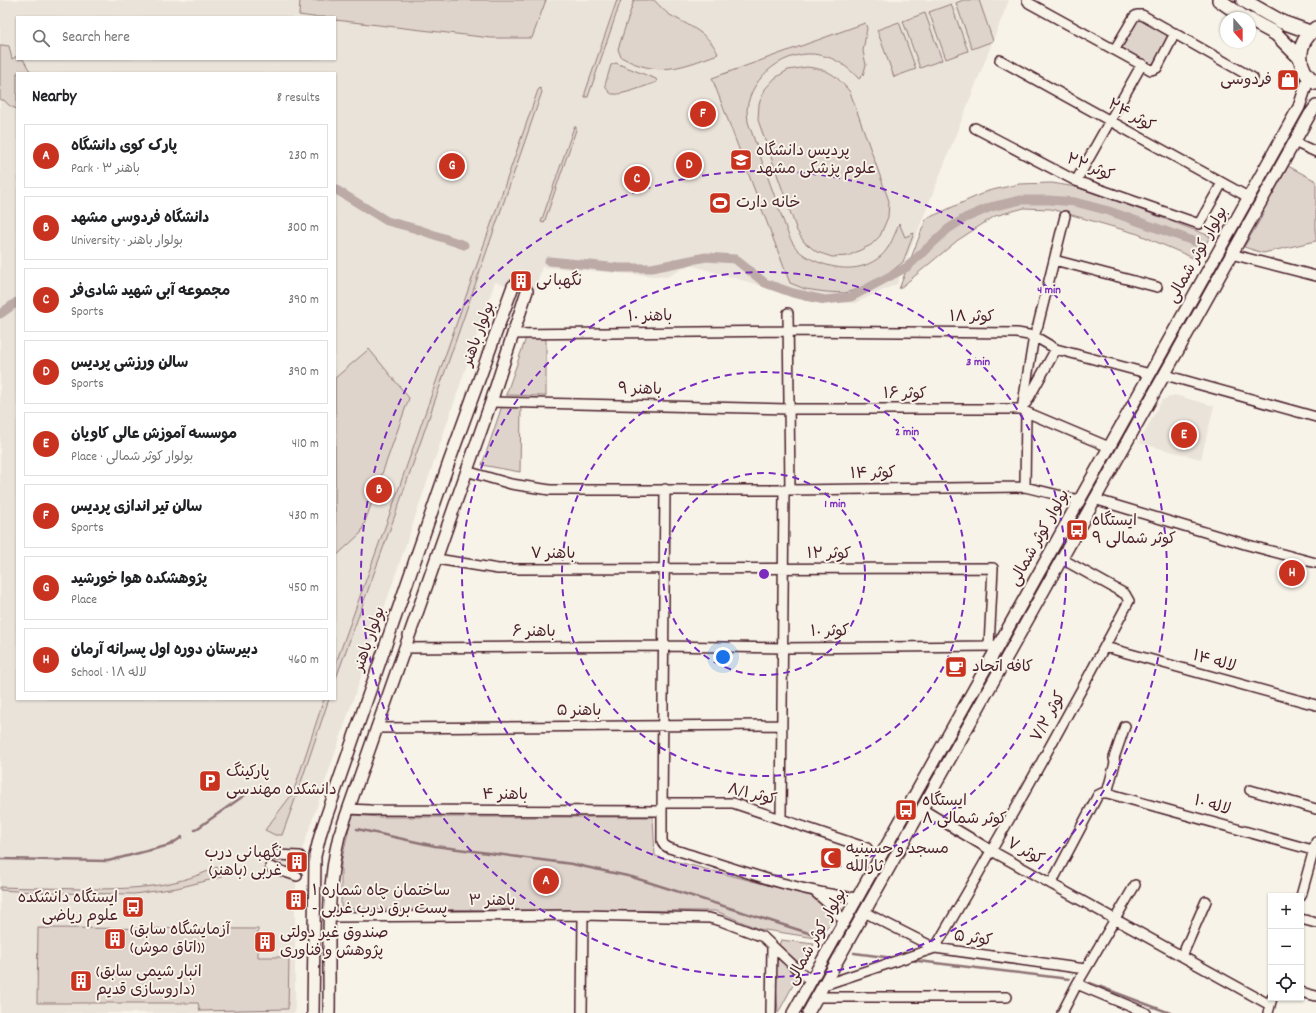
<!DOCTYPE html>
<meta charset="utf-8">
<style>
body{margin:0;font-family:Dekko,"Playpen Sans Arabic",sans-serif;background:#f2f2f2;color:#202124}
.controls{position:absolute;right:12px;bottom:12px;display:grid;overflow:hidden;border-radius:0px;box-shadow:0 1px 3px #0004}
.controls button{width:36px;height:36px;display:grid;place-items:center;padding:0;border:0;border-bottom:1px solid #e0e0e0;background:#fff;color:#202124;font:20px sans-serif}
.compass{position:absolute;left:1220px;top:12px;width:36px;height:36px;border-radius:50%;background:#fff;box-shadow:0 1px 3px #0004;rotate:159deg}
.you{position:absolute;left:723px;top:657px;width:14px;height:14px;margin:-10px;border:3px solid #fff;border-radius:50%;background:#1a73e8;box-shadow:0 0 0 6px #1a73e833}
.badge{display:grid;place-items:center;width:26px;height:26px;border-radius:50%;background:#c8321e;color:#fff;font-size:13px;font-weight:700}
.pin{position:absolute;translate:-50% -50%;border:2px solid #fff;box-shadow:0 1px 4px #0006}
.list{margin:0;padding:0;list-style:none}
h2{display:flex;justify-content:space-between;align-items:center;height:52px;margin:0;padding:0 16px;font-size:17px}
h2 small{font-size:13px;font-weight:400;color:#757577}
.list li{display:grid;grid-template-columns:26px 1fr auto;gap:12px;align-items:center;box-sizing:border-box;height:64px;margin:0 8px 8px;padding:0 8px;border:1px solid #e0e0e0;border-radius:0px}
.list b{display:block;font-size:15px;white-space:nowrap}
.list p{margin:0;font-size:13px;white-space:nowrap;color:#757577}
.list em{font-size:13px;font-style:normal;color:#757577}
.icon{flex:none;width:22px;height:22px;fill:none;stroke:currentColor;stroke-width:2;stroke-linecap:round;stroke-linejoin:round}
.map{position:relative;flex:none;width:1316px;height:1013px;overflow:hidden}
.search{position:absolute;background:#fff;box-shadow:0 1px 3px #0004;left:16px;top:16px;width:320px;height:44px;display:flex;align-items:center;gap:10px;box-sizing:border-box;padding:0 14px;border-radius:0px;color:#757577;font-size:15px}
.panel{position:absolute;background:#fff;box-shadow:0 1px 3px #0004;left:16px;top:72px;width:320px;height:628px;border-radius:0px}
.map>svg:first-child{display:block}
.built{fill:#eae3da;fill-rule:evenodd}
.green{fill:#ded4cc;stroke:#947a7c}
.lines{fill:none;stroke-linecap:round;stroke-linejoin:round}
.stream{stroke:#8e7275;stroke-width:2.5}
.canal{stroke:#bcaaa7;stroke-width:9}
.minor-casing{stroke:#4a1f2b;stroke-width:12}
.tertiary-casing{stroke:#4a1f2b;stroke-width:14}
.secondary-casing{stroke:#4a1f2b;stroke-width:16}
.minor{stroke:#f7f3e8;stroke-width:9}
.tertiary{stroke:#f7f3e8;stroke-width:11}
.secondary{stroke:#f7f3e8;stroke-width:13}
.ring{fill:none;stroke:#7b2cbf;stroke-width:2;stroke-dasharray:7 5}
.labels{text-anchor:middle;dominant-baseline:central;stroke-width:4;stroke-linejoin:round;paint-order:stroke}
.poi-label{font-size:16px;fill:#4a1f2b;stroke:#f7f3e8;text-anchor:start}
.street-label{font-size:16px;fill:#4a1f2b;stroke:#f7f3e8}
.centre{fill:#7b2cbf;stroke:#f7f3e8;stroke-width:2}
.ring-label{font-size:12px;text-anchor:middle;font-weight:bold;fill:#7b2cbf;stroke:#f7f3e8;stroke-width:4;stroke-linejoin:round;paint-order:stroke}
</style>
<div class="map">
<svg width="1316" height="1013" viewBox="0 0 1316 1013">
<rect width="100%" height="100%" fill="#f7f3e8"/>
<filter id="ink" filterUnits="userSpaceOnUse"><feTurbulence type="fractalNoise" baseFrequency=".025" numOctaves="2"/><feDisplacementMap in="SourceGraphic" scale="8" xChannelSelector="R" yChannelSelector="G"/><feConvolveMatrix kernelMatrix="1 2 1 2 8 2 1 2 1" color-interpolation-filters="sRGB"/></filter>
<g filter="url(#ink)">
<path class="built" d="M0,0h1009l-112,284 -42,19 -38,-1 -127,-37 -23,12 -125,-10 -8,26 -39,-11 -195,574 -3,20 -2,24v113h-295zM17,17h318v42h-318zM17,73h318v626h-318z
M1175,395l39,11 -13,53 -62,-16 23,-43z"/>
<path class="green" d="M300,0h246l-14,38h-41l-156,-18v-3h-22l-14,-2z
M617,0h4l-33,97h-3v-4z
M634,0h20c5,5 10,11 16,15 18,10 40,19 48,39 -36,13 -60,24 -97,3l-3,-8z
M963,0h16l14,41 -21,8 -16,-46z
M951,4l17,47 -22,8 -17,-47z
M925,13l17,47 -22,8 -17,-47z
M1138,17l32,19 -18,29 -31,-18z
M899,22l17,47 -22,8 -17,-47z
M865,23l2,5 -4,23 3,14 -3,10 -4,4c-11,-12 -23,-21 -39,-24 -33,-7 -70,21 -73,55 0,4 1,8 1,12l39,109c2,5 4,10 7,14 4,7 13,12 19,15 23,10 48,13 68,-4 9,-8 14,-22 18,-33l6,14 9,-4 -11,29 -15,12 -26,14 -17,5 -19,-1 -21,-3 -15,-6 -78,-205z
M2,45l7,1 3,13 5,-3v3h6l8,14h-14v36c-6,-2 -9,-4 -13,-9h-4v-54z
M616,63l40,16 1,3c-9,3 -36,14 -44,12 -4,0 -7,-6 -8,-9l6,-20z
M807,67c23,3 28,7 43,25l39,109 -1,16 -8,19 -9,9 -23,11 -16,1 -15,-5 -13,-10 -7,-11 -39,-111 1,-16 6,-15 10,-11 13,-8z
M540,88l2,4 -144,415 -63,174v-15l2,-6 56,-155 145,-415z
M574,127h2v3l-32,93 -3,-1z
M1288,166l28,15v60l-53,12 -19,-6 20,-34 -1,-5z
M1052,183l24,4 68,24 66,25 -12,24 -60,-26 -87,-25 -27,-1 -29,8 -37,24 -59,49 27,-70 62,-28 31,-7z
M526,338l20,1v57l-40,-1z
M369,349l40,49 -48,135 -26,24v-179z
M502,406h19l-1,66 -38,-7z
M324,699h5l-32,95 -15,41h-7l-10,-5 28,-37z
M352,815l28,2h273l2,39 163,42 18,20 -20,20 -57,-9 -43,-18 -375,-2v-46z
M217,867l5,10 -45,11 -43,6 -85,-1 -49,-3v-3c26,1 53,1 80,2 49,0 92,0 137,-22z
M38,928l220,1v28h31l-1,52 -88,2 -2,-8h-161z
M781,940l33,4 -11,22 -24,-21z
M778,959l20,17 -20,37 -3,-45z"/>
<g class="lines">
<path class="stream" d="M357,829l78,17 137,18 60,13 186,59
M195,830l54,-38h21
M0,859l108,2 62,-16 12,-8
M854,953l39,5
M910,960l159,19
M1090,983l80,30"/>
<path class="canal" d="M335,189l52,32 30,8 47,16
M549,261l71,7h32l54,-11 29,2 30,24 28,10 32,7 26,-3 56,-30 41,-38 17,-11 26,-11 30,-7h28l26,2 34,9 87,31
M0,314l17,-12"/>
<g class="minor-casing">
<path id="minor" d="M1027,0l2,3 122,67 6,-2 18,-35
M1115,49l19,-32 3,-2h5l111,63
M1000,60l248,137
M975,128l101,53 123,43 23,-41
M1294,142l22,10
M1076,181l66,-117
M1231,254l85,22
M1054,260l103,27
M788,313l2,177
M513,334l275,-3 229,2 17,3 22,13 94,25
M1165,375l151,42
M491,402l297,7h234
M1026,403l30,-54
M1022,409l12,-73 4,-11 27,-109
M1023,410l3,2 -1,75
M1026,412l83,35
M466,471l45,13 39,6h240l235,-3 54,13
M665,489l-3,322v30l2,4 5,3c62,19 124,43 188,50
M1094,499l154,46 68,18
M443,560l55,9 495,-1 -4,78
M1105,647l211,58
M404,648l259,-2 120,2 212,-2
M376,728l406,-3
M1250,790l66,19
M1107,793l8,-30 -1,-5 11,-32
M662,803h71l134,45
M348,809l22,1 292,1
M922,809l70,42 278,154
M781,818l3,-328
M275,855l25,1
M270,867l27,9
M1051,884l47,-89 4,-2h5l209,58
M815,892l17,15 12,14
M1301,896l15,-54
M864,912l71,36 150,21
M330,917l253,-2 126,3 12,3 42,16 34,32 14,12
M1301,919l15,4
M1182,956l24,-55
M1077,984l69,29
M824,985l111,-37c67,-114 132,-230 194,-347l-4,-7 -63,-35
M1301,992l15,4
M817,997h190
M582,1013l1,-98
M771,1013l1,-66
M1062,1013l15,-29 58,-99
M1268,1013l4,-15"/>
</g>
<g class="tertiary-casing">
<path id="tertiary" d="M313,1013l2,-157 6,-24 127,-367 65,-179
M329,1013c1,-58 -4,-120 10,-177l152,-434 36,-111
M793,1013l506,-906 10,-30
M808,1013l502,-899 6,-8"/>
</g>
<g class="secondary-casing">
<path id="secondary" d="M1219,0l26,18
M1243,0l39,22 28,10
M1250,20l26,14 24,24
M1316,28c-20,15 -21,40 0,55"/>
</g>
<use href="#minor" class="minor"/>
<use href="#tertiary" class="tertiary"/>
<use href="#secondary" class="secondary"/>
</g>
</g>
<g class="ring">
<circle cx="764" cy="574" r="101"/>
<circle cx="764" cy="574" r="202"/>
<circle cx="764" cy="574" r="302"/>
<circle cx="764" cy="574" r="403"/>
</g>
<defs>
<g id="shop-square" transform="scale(1.15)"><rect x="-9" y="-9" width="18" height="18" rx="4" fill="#c8321e" stroke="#f7f3e8"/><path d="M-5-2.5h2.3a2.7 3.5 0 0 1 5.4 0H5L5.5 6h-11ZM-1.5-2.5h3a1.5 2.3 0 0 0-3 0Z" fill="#fff"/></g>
<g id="university-square" transform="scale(1.15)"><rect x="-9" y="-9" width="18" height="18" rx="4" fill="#c8321e" stroke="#f7f3e8"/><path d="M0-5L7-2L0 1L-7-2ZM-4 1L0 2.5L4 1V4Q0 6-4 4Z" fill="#fff"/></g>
<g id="stadium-square" transform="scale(1.15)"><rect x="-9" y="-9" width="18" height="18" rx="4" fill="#c8321e" stroke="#f7f3e8"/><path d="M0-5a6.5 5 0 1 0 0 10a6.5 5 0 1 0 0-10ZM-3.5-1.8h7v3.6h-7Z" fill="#fff"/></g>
<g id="building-square" transform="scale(1.15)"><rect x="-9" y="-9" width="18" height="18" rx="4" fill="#c8321e" stroke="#f7f3e8"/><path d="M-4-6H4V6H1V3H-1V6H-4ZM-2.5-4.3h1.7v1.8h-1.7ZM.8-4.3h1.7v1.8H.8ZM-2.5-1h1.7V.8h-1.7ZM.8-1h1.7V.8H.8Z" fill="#fff"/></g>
<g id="bus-square" transform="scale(1.15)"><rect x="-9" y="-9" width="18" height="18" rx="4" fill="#c8321e" stroke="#f7f3e8"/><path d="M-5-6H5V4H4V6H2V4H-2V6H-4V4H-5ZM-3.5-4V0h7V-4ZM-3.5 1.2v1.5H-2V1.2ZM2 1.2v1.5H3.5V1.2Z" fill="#fff"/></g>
<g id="cafe-square" transform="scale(1.15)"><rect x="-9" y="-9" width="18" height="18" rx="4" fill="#c8321e" stroke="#f7f3e8"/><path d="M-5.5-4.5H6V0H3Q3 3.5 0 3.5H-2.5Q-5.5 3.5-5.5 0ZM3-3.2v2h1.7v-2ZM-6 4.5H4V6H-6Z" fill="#fff"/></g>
<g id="parking-square" transform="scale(1.15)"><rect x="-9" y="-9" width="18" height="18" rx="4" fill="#c8321e" stroke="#f7f3e8"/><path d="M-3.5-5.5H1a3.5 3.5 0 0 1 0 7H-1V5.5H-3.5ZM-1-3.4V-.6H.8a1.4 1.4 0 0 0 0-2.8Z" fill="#fff"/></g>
<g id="mosque-square" transform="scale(1.15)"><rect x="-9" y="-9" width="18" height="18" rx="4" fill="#c8321e" stroke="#f7f3e8"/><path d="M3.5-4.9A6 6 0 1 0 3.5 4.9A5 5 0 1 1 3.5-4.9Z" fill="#fff"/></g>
</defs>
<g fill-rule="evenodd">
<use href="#shop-square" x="1288" y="80"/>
<use href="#university-square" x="741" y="160"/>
<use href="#stadium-square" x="720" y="203"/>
<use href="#building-square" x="521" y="281"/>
<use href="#bus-square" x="1077" y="530"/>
<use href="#cafe-square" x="956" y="667"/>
<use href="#parking-square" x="210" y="781"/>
<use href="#bus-square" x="906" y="810"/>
<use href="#mosque-square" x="831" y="858"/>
<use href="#building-square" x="297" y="862"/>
<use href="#building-square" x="296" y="900"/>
<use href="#bus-square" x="133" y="907"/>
<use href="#building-square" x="115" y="939"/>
<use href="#building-square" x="265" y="942"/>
<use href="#building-square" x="81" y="981"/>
</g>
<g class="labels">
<g class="poi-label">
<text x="1272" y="80" text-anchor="end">فردوسی</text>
<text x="756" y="151">پردیس دانشگاه<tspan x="756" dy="18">علوم پزشکی مشهد</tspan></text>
<text x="736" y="203">خانه دارت</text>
<text x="536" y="281">نگهبانی</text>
<text x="1092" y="521">ایستگاه<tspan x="1092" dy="18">کوثر شمالی ۹</tspan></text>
<text x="972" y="667">کافه اتحاد</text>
<text x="226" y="772">پارکینگ<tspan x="226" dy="18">دانشکده مهندسی</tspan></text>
<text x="922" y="801">ایستگاه<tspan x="922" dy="18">کوثر شمالی ۸</tspan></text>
<text x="846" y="849">مسجد و حسینیه<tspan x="846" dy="18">ثارالله</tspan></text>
<text x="282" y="853" text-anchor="end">نگهبانی درب<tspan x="282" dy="18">غربی (باهنر)</tspan></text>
<text x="312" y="891">ساختمان چاه شماره ۱<tspan x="312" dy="18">- پست برق درب غربی</tspan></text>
<text x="118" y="898" text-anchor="end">ایستگاه دانشکده<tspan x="118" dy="18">علوم ریاضی</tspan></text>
<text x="130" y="930">(آزمایشگاه سابق<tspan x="130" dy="18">(اتاق موش))</tspan></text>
<text x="280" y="933">صندوق غیر دولتی<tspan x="280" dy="18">پژوهش و فناوری</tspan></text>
<text x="96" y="972">(انبار شیمی سابق<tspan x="96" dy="18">داروسازی قدیم)</tspan></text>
</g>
<g class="street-label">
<text transform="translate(1131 116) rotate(29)">کوثر ۲۴</text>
<text transform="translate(1090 168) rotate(22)">کوثر ۲۲</text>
<text transform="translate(1198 255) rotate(-61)">بولوار کوثر شمالی</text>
<text transform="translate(650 317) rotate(-1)">باهنر ۱۰</text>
<text x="972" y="317">کوثر ۱۸</text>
<text transform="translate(479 334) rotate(-70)">بولوار باهنر</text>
<text transform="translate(640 390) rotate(1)">باهنر ۹</text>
<text x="905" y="394">کوثر ۱۶</text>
<text transform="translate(873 474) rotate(-1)">کوثر ۱۴</text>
<text transform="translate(1040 538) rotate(-61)">بولوار کوثر شمالی</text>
<text x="553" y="554">باهنر ۷</text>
<text x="829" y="554">کوثر ۱۲</text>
<text x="534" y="632">باهنر ۶</text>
<text transform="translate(830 632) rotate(-1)">کوثر ۱۰</text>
<text transform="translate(370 639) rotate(-71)">بولوار باهنر</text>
<text transform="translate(1214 662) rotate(16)">لاله ۱۴</text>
<text x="579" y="711">باهنر ۵</text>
<text transform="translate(1049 717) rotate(-61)">کوثر ۷/۲</text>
<text x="505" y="795">باهنر ۴</text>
<text transform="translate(752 795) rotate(14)">کوثر ۸/۱</text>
<text transform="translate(1212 806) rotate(16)">لاله ۱۰</text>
<text transform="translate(1025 852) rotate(29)">کوثر ۷</text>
<text x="492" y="901">باهنر ۳</text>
<text transform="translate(817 937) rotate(-61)">بولوار کوثر شمالی</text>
<text transform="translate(973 939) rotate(8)">کوثر ۵</text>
</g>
</g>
<circle cx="764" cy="574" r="6" class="centre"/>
<g class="ring-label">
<text x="1049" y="293">4 min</text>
<text x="978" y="365">3 min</text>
<text x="907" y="435">2 min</text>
<text x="835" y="507">1 min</text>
</g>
</svg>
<div class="controls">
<button>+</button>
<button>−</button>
<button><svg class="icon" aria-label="locate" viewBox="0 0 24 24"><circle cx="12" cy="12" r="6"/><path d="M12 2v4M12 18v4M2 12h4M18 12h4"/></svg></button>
</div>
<svg class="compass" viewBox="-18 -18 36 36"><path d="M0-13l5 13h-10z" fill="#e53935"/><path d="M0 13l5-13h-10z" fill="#757577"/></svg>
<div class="you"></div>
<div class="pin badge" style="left:546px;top:881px">A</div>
<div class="pin badge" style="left:379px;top:490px">B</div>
<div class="pin badge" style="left:637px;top:179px">C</div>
<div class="pin badge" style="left:689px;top:165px">D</div>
<div class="pin badge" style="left:1184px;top:435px">E</div>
<div class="pin badge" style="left:703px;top:114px">F</div>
<div class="pin badge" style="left:452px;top:166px">G</div>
<div class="pin badge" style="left:1292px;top:573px">H</div>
<div class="search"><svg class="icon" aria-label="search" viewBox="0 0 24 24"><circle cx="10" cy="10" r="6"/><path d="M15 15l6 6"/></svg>Search here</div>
<section class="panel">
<h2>Nearby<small>8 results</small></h2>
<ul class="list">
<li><span class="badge">A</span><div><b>پارک کوی دانشگاه</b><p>Park · باهنر ۳</p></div><em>230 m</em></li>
<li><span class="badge">B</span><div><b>دانشگاه فردوسی مشهد</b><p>University · بولوار باهنر</p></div><em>300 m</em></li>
<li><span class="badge">C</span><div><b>مجموعه آبی شهید شادی‌فر</b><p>Sports</p></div><em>390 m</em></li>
<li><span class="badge">D</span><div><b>سالن ورزشی پردیس</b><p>Sports</p></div><em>390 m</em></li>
<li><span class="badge">E</span><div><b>موسسه آموزش عالی کاویان</b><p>Place · بولوار کوثر شمالی</p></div><em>410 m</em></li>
<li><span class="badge">F</span><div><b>سالن تیر اندازی پردیس</b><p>Sports</p></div><em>430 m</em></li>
<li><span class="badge">G</span><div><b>پژوهشکده هوا خورشید</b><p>Place</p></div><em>450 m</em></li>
<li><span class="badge">H</span><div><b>دبیرستان دوره اول پسرانه آرمان</b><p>School · لاله ۱۸</p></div><em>460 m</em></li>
</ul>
</section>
</div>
